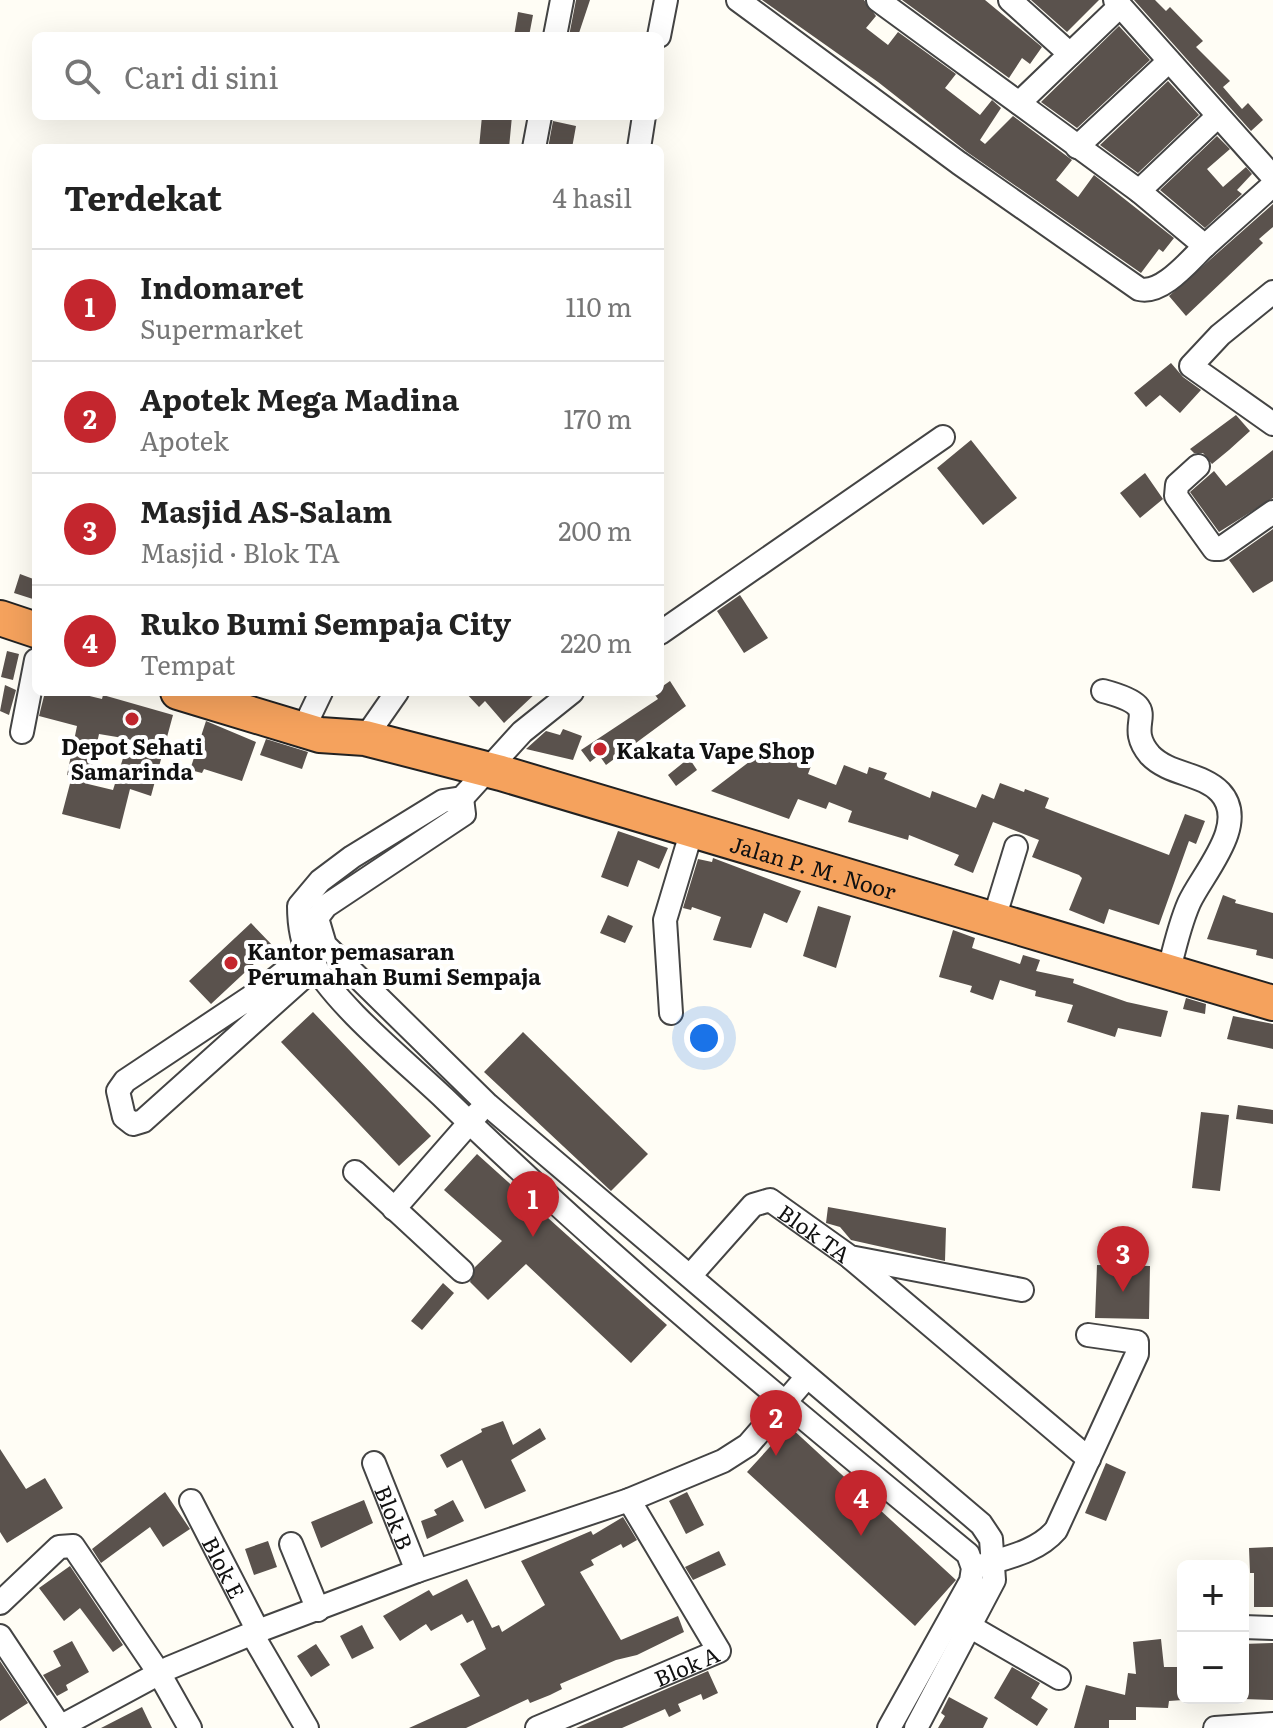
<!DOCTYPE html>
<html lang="id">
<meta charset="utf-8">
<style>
body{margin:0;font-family:Literata,serif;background:#f6f6f6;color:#222}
.controls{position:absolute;right:24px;bottom:24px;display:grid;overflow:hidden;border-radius:12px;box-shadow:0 8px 32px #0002}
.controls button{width:72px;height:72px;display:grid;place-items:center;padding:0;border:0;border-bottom:2px solid #e0e0e0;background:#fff;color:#222;font:40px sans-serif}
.you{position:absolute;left:704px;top:1038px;width:28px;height:28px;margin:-20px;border:6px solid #fff;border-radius:50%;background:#1a73e8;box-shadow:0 0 0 12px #1a73e833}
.badge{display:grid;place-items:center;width:52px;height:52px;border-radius:50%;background:#c4262e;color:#fff;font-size:26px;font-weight:700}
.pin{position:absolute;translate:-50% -66px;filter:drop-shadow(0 2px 4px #0008)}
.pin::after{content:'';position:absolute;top:42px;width:28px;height:24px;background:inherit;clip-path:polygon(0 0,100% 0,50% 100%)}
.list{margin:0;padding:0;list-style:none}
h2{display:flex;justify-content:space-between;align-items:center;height:104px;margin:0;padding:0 32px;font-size:34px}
h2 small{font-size:26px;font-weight:400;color:#767676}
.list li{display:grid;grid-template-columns:52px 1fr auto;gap:24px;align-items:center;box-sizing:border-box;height:112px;padding:0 32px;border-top:2px solid #e0e0e0}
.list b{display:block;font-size:30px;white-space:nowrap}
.list p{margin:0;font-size:26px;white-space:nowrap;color:#767676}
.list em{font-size:26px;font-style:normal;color:#767676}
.icon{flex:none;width:44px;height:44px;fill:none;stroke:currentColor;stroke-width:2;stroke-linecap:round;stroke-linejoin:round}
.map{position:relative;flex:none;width:1273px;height:1728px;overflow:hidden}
.search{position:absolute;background:#fff;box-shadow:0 8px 32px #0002;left:32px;top:32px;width:632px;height:88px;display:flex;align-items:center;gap:20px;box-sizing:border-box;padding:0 28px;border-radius:12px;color:#767676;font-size:30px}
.panel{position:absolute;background:#fff;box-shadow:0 8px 32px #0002;left:32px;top:144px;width:632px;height:552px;border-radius:12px}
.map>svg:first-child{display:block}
.building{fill:#5a524d;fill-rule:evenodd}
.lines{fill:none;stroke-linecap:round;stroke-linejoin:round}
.minor-casing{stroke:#444;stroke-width:26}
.highway-casing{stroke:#222;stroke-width:38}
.minor{stroke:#fff;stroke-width:22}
.highway{stroke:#f5a25d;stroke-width:34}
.poi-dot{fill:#c4262e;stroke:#fff;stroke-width:3}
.labels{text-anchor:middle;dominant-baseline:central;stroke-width:8;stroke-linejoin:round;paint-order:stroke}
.poi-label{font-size:22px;font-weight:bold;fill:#111;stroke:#fff;text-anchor:start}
.street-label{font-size:22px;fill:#111;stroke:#fff}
</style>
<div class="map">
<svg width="1273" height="1728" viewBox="0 0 1273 1728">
<rect width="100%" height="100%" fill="#fffdf5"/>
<path class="building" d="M576,0h14l-12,36h-9z
M762,0h102l12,16 -10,12 22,17 10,-13 58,42 -11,14 35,27 12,-15 9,8 -21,32 5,4 28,-28 59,44 -16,20 22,17 16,-22 80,63 -11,14 -4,-3 -18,24 -174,-121 -89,-70z
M902,0h83l57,47 -12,17 -8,-6 -13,20z
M1031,0h68l-32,32z
M1134,0h21l11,11 4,-4 33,34 -7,6 34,34 -7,6 19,22 6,-6 15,17 -12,11z
M518,12l15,3 -4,21h-15z
M1119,26l31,34 -73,68 -36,-26z
M1168,81l31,34 -61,58 -38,-28z
M482,116h30l-3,32h-30z
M553,121l23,5 -4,22h-24z
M1217,136l13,13 -23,20 16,18 23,-20 6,7 -15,16 5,4 -37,34 -45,-38z
M1273,204v23l-14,12 4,4 -77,73 -17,-20z
M1171,363l12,14 18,13 -21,23 -20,-18 -14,12 -12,-14z
M1236,415l14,16 -21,19 -17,14 -9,-11h-9l-4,-4z
M971,440l46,58 -34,27 -46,-57z
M1273,450v48l-54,34 -29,-40 24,-21 12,15z
M1145,473l18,26 -23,19 -20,-25z
M1273,529v52l-20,12 -24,-33z
M20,574l16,6v20l-22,-7z
M740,595l28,43 -24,15 -27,-42z
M7,651l12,3 -6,26 -12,-3z
M670,681l16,25 -80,59 -7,-10 -9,7 -9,-12 77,-51 -5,-7h7v-4z
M5,685l11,5 -7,25 -9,-4z
M45,692h28l29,7 1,-4 70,20 -22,81 -21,-7 -10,40 -58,-15 10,-38 -5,-1 10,-49 -38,-10zM99,734l30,5 -16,51 -25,-6z
M465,692h72l-33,31 -19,-22 -6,6z
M206,721l50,21 -14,39 -38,-12 -2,4 -12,-3z
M563,729l19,7 -9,24 -47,-11 20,-18 14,4z
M266,739l42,13 -6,17 -42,-14z
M766,749l45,17 -3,8 28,11 8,-20 23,9 2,-7 18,6 -3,6 46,19 2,-7 44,17 6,-14 12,5 6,-16 24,9 1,-3 24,9 -4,10 124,47 16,-41 20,7 -9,23 -7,-3 -30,84 -50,-16 -5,15 -35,-14 13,-32 -3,-3 -47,-18 7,-17 -46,-18 -20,51 -19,-8 5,-10 -50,-20 -1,5 -60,-18 4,-11 -23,-9 -3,7 -28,-10 -9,20 -78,-28z
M689,758l8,12 -21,16 -8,-11z
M618,831l50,17 -9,21 -21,-9 -10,27 -27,-10z
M713,858l88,33 -14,32 -23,-10 -13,35 -38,-8 8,-23 -29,-10 -1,3 -8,-2 15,-49 14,3z
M1223,895l13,5 -1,3 38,10v46l-17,-4 1,-5 -50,-11z
M818,906l33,10 -15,52 -33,-12z
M608,915l25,11 -8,17 -25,-10z
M251,923l22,23 -62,58 -22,-23z
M953,930l22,8 -3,10 48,16 3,-9 17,5 -4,11 38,8 -1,4 54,19 41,9 -7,26 -43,-9 -3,9 -48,-15 6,-17 -38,-9 1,-5 -36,-11 -7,20 -23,-8 2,-6 -33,-9z
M1186,998l20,6 -1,10 -22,-5z
M313,1012l118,124 -32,30 -118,-124z
M1233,1016l40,8v25l-46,-10z
M523,1032l125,122 -37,37 -127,-119z
M1238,1105l35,5v14l-37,-5z
M1201,1112l28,3 -9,76 -28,-3z
M477,1154l190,171 -36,38 -105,-99 -38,36 -18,-18 5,-15 27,-26 -58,-51z
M828,1207l118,21 -1,33 -94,-21 -11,-13 -14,-4z
M1097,1265l53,1 -1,53 -54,-1z
M443,1283l11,10 -32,37 -11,-9z
M503,1421l10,24 27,-17 6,11 -35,21 15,31 -41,18 -23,-49 -15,8 -7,-13 42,-23 -1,-3z
M789,1426l167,154 -41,46 -168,-154z
M0,1449l26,40 19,-11 18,30 -56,35 -7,-11z
M1106,1463l20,9 -20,49 -21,-8z
M165,1492l25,37 -27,18 -13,-20 -49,36 -9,-14z
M687,1492l17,33 -18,9 -17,-33z
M364,1500l9,23 -52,25 -10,-26z
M453,1500l11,21 -37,18 -6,-18 16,-6 -3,-5z
M623,1517l14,23 -14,8 -2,-4 -30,16 3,5 -14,7 41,68 57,-24 6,16 -47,23 -21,5 -56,24 2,5 -12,6 -20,8 -2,-4 -62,29h-57l71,-32 -20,-32 26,-15 -13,-29 -6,3 -5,-9 -31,17 -5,-7 -26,17 -17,-25 46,-26 4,6 34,-17 25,49 7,-3 3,7 43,-27 -24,-44 70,-30 2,4z
M268,1541l9,26 -23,8 -9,-26z
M1273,1547v60h-19v-34h-4l-1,-25z
M719,1551l7,14 -33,15 -8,-13z
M70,1566l53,79 -10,7 -33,-44 -16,13 -25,-33z
M362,1625l12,23 -22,11 -12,-23z
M1161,1639l3,28h19v33l-14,1 -1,7 -32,-1v13h-27v8h-35l12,-43 39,10 3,-22 8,1 -3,-32z
M72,1641l17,31 -23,13 2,5 -11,6 -14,-21 18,-9 -8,-15z
M1273,1643v57l-30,-1v-55z
M316,1644l14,21 -19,12 -14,-21z
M0,1661l28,42 -28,18z
M1012,1667l28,16 -9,15 17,11 -11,17 -43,-28z
M708,1671l10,22 -15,7 -2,-6 -23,10 3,7 -12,6 -4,-8 -43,19h-46z
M949,1697l39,21 -5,10h-45l7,-12 -4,-3z
M142,1707l10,21h-51z"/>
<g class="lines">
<g class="minor-casing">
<g id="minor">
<path d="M738,0l221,163 180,126c23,6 50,-28 66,-43"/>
<path d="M878,0l261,191 66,55 68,-61"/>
<path d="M1010,0l60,54"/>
<path d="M1115,0l158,177"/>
<path d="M555,36l7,-36"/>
<path d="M659,36l7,-36"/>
<path d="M1019,103l101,-97"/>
<path d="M1077,147l92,-86"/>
<path d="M534,148l6,-32"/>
<path d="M639,148l5,-32"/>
<path d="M1139,191l79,-75"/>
<path d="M1273,292l-53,43 -29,31 82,58"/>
<path d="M1198,466l-21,19 -1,11 38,53h6l53,-37"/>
<path d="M660,633l283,-196"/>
<path d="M1103,691c68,18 17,29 47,64 19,20 52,18 70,37 30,32 -18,82 -31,111 -10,23 -15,47 -21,71"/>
<path d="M572,692l-50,40 -60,66 -19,3 -91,56 -32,24 -21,25c0,18 2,35 11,52 24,46 95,103 134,140 166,161 345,309 524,456l5,14 -2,13 -82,147"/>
<path d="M310,715l11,-23"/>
<path d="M22,732l14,-72"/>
<path d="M365,738l32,-46"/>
<path d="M462,798l2,16 -138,92 -9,12 8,27 163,160 493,419 10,15 3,41 -78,148"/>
<path d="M994,919l22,-72"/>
<path d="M308,953l-48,38 -135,90 -7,10 6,26 9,7 10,-3 173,-155"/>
<path d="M671,1013l-6,-93 27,-90"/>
<path d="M355,1172l107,99"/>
<path d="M394,1209l84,-96"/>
<path d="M851,1258l238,201"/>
<path id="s1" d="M690,1276l63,-71 17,-5 80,57 172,33"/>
<path id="s2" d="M374,1463l43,108"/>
<path id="s3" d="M191,1501l67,130"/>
<path d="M291,1544l27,66"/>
<path d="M983,1565c26,-8 55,-14 73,-35l81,-176v-12l-49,-7"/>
<path d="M0,1603l59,-56 14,-1 86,127 31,55"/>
<path d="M971,1627l88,51"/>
<path d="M1243,1627l30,1"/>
<path d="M252,1634l55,94"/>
<path d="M0,1636l61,92"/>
<path d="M58,1728l111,-60 89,-37 159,-60 212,-71 94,-39 25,-16 58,-67"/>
<path id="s4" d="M537,1728l182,-77 -90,-151"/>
<path d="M1215,1728l58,-4"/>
</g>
</g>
<g class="highway-casing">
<g id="highway">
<path d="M0,618l36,12"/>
<path id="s5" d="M178,692l142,43 45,3 136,35 772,230"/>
</g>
</g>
<use href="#minor" class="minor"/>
<use href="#highway" class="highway"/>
</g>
<g class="poi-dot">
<circle cx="132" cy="719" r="8"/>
<circle cx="600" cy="749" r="8"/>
<circle cx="231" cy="963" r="8"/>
</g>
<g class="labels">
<g class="poi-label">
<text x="132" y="745" text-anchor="middle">Depot Sehati<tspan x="132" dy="25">Samarinda</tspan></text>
<text x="616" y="749">Kakata Vape Shop</text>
<text x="247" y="950">Kantor pemasaran<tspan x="247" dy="25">Perumahan Bumi Sempaja</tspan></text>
</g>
<g class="street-label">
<text stroke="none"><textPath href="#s5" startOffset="660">Jalan P. M. Noor</textPath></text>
<text stroke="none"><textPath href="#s1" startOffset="168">Blok TA</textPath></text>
<text stroke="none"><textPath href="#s2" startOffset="58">Blok B</textPath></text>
<text stroke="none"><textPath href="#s3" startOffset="74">Blok E</textPath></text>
<text stroke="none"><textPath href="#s4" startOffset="162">Blok A</textPath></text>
</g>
</g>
</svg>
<div class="controls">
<button>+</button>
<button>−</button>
</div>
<div class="you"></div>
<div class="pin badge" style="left:533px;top:1237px">1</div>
<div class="pin badge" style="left:776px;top:1456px">2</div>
<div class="pin badge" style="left:1123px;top:1292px">3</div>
<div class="pin badge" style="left:861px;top:1536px">4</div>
<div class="search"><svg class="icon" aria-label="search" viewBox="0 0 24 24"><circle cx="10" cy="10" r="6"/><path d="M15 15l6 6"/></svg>Cari di sini</div>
<section class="panel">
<h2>Terdekat<small>4 hasil</small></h2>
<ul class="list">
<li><span class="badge">1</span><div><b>Indomaret</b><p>Supermarket</p></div><em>110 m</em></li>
<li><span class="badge">2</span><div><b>Apotek Mega Madina</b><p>Apotek</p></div><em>170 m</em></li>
<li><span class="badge">3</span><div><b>Masjid AS-Salam</b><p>Masjid · Blok TA</p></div><em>200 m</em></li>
<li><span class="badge">4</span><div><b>Ruko Bumi Sempaja City</b><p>Tempat</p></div><em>220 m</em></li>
</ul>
</section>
</div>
